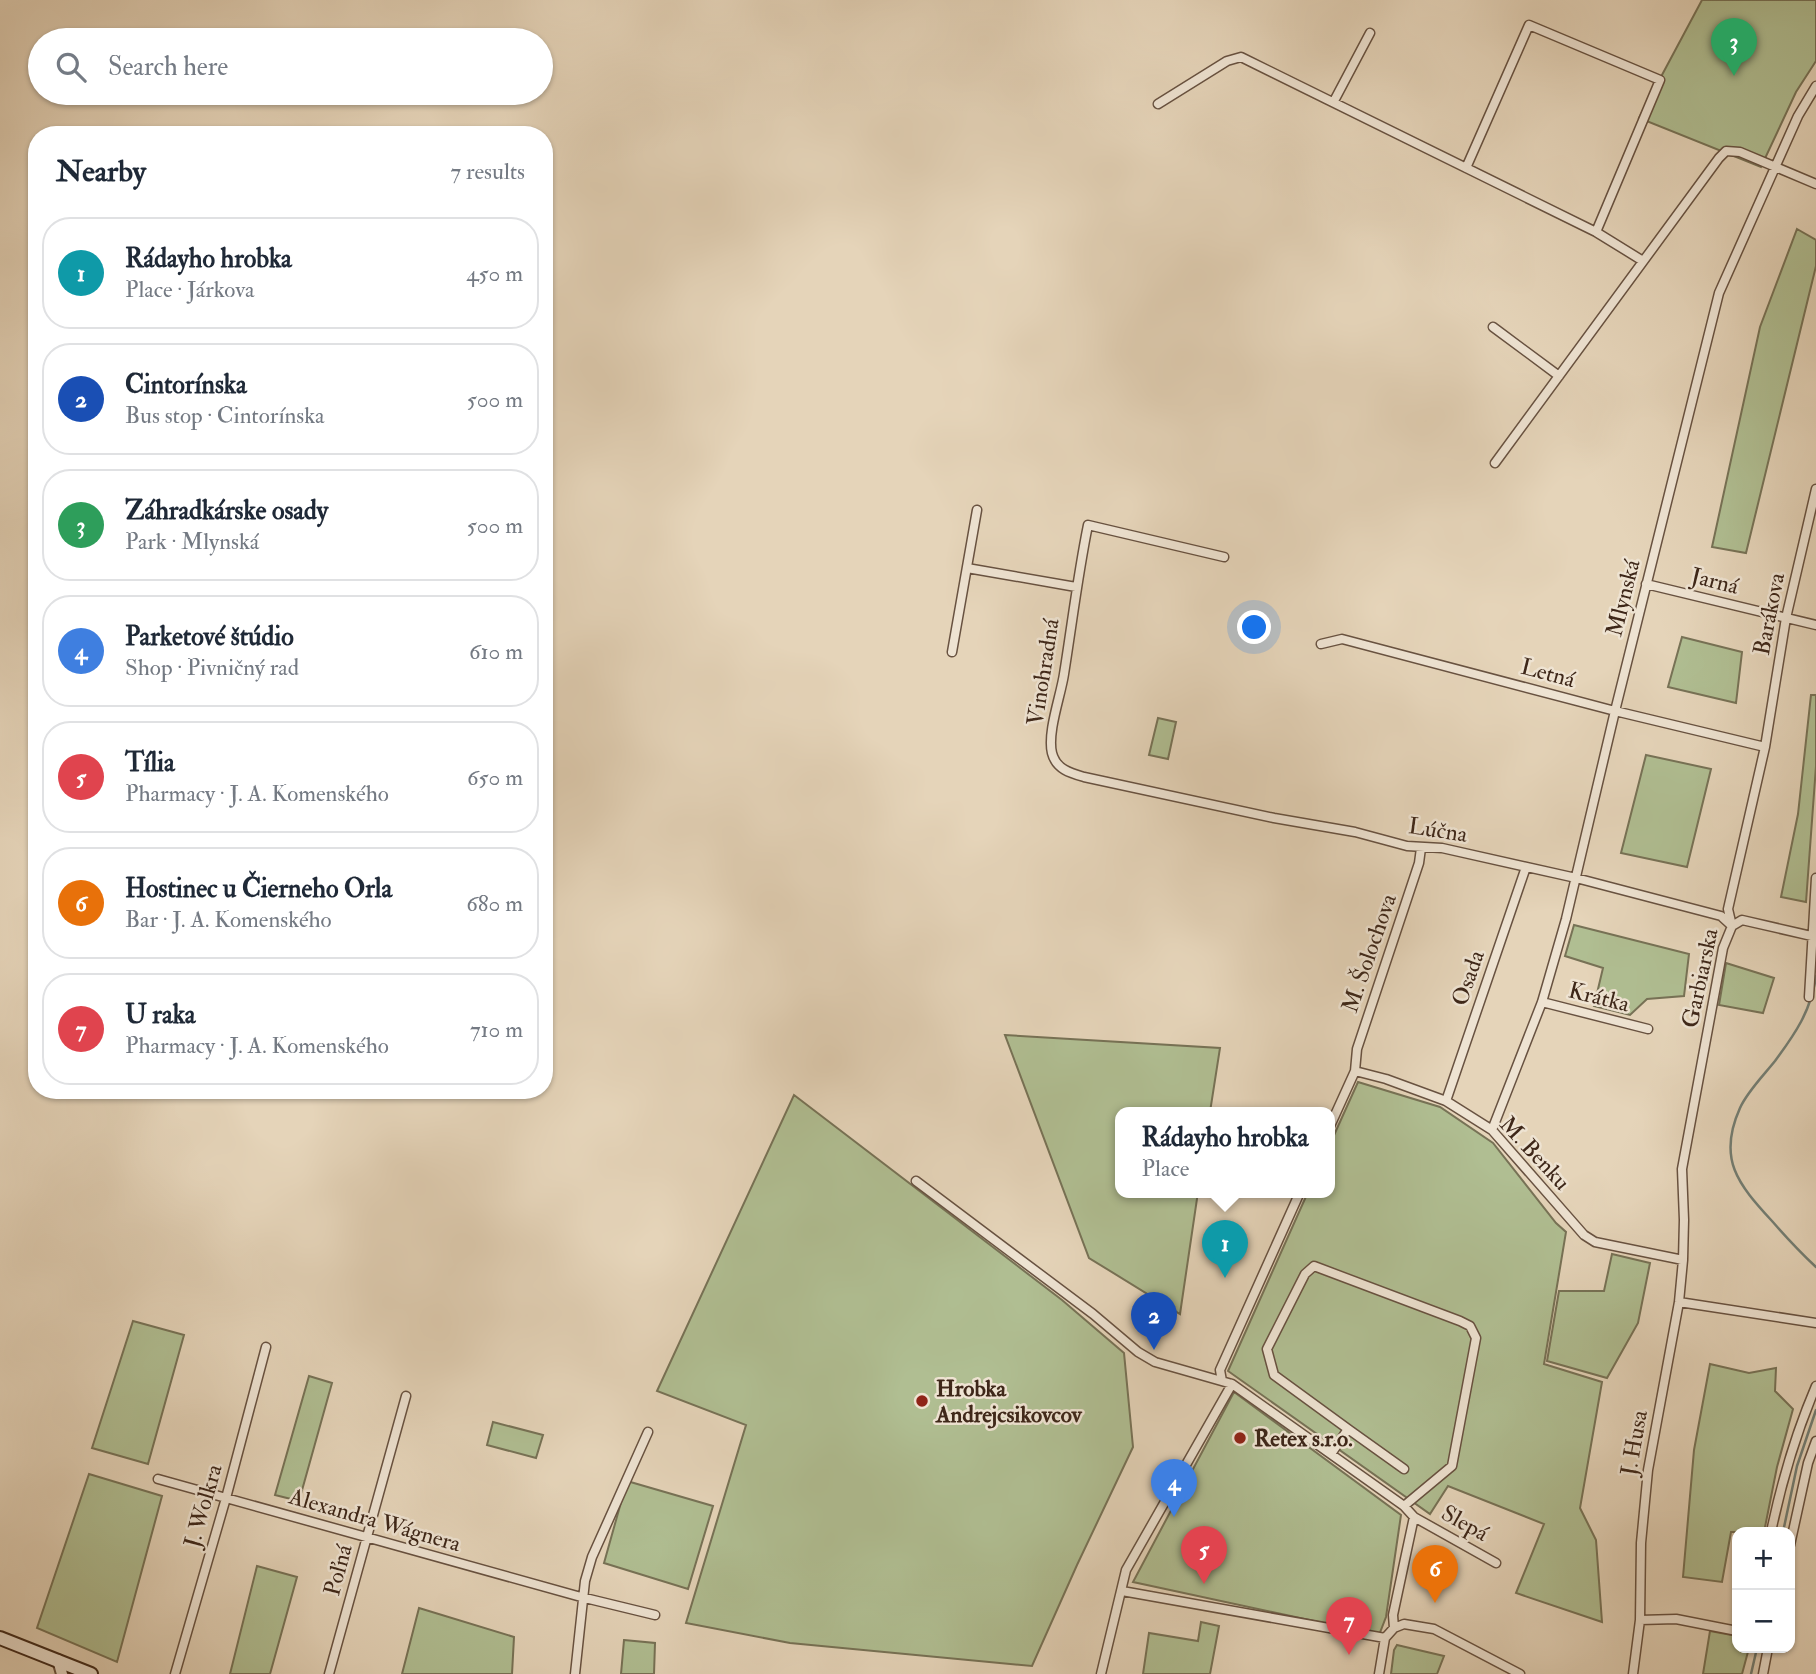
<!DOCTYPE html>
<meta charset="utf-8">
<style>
body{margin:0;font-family:"IM FELL Double Pica",serif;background:#f6f6f7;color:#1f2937}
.controls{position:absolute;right:21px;bottom:21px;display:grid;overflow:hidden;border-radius:14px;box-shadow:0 2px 5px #0004}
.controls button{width:63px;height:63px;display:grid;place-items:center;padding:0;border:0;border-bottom:2px solid #e0e1e3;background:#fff;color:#1f2937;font:35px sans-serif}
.you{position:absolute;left:1255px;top:628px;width:24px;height:24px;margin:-18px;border:5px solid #fff;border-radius:50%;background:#1a73e8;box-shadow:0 0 0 10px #1a73e833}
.badge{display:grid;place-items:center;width:46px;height:46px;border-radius:50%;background:#111827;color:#fff;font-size:23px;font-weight:700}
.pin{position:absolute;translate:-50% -58px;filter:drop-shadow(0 2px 4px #0008)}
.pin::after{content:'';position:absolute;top:37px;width:24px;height:21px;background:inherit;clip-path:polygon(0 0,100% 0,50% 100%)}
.popup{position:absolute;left:1115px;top:1107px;width:220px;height:91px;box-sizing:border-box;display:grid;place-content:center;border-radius:14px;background:#fff;filter:drop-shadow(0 2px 5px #0005);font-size:23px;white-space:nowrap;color:#747a83}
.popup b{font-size:26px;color:#1f2937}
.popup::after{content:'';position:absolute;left:50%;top:100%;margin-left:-14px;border:14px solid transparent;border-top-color:#fff}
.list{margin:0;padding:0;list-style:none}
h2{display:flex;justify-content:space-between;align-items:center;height:91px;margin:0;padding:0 28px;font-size:30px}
h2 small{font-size:23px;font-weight:400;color:#747a83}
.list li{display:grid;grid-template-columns:46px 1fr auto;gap:21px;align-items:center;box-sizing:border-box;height:112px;margin:0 14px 14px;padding:0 14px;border:2px solid #e0e1e3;border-radius:28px}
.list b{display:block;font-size:26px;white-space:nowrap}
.list p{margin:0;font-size:23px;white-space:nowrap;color:#747a83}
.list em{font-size:23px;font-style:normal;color:#747a83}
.icon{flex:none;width:38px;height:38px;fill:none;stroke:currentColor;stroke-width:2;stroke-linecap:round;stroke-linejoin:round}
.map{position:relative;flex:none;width:1816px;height:1674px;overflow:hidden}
.search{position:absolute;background:#fff;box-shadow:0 2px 5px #0004;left:28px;top:28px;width:525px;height:77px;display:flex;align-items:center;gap:18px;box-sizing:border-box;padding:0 24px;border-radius:38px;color:#747a83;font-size:26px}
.panel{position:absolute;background:#fff;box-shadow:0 2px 5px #0004;left:28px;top:126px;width:525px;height:973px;border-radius:28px}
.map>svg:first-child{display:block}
.green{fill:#b0be92;stroke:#777256;stroke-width:2}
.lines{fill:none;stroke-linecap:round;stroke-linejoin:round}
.stream{stroke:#737e74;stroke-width:2.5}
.minor-casing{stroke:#685241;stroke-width:11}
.tertiary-casing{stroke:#685241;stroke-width:14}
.secondary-casing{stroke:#3e2719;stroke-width:16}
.minor{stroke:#eee3d2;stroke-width:8}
.tertiary{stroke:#eee3d2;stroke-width:10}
.secondary{stroke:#eee3d2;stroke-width:12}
.poi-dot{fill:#8f2418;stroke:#eee3d2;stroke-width:2.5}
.labels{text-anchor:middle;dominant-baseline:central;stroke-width:5;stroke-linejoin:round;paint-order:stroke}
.street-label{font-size:23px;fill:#3e2719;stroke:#eee3d2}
.poi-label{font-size:23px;font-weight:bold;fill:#3e2719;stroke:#eee3d2;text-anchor:start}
</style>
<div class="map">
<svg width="1816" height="1674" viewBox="0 0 1816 1674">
<rect width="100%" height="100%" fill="#e5d4b9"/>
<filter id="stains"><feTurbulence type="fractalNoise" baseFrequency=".00286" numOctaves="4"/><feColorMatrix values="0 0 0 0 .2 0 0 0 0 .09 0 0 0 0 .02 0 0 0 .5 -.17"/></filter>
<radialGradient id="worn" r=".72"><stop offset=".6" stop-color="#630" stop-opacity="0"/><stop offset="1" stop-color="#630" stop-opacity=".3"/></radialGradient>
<path class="green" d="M1702,0h114v61l-20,31 -35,75 -122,-49z
M1797,229l19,11v26l-70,287 -34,-6 48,-220z
M1682,637l60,15 -6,51 -68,-16z
M1811,695h5v71l-10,136 -25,-5 17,-83z
M1158,718l18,4 -8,37 -19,-4z
M1646,755l65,14 -24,98 -66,-14z
M1574,925l115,29 -5,42 -37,3 -17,16 -36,-9 9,-38 -38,-12z
M1726,963l48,15 -11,35 -44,-8z
M1005,1035l215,13 -10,64h-90v80h78l-18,122 -91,-56z
M1358,1082l82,25 53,36 63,80 10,9 -22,132 58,18 -22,126 16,32 6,82 -86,-29 28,-69 -96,-38 -18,28 -202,-143 80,-179h22v-48z
M794,1095l268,205 62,53 9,94 -56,118 -45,101 -242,-23 -104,-20 60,-198 -89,-34z
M1612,1254l38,9 -12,60 -31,55 -60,-17 12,-70h45z
M133,1321l51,14 -36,129 -56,-16z
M1710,1364l39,9 27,-5 -1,23 18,18 -16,58 -13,65h-33l-9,50 -39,-5 11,-127z
M309,1376l23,7 -33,118 -24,-6z
M1234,1392l167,123 -15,102 -7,18 -246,-53z
M493,1422l50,13 -7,23 -49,-13z
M89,1474l73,22 -45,166 -80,-34z
M627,1481l86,25 -25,83 -84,-26z
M257,1566l40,11 -27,97h-40z
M419,1608l95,29 -2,37h-110z
M1201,1622l18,4 -9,48h-67l6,-41 49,8z
M1710,1631l27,5v12h12l-7,26h-39z
M624,1640l31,3 -1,31h-33z
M1397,1645l47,11 -7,18h-46l3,-24z"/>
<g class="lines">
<path class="stream" d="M1816,976c-5,35 -21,58 -41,85 -12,15 -28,31 -35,47 -23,51 -2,76 32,113 14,16 28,31 44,46
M1783,1532l14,-66 19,-56
M1751,1674l6,-26"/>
<g class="minor-casing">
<path id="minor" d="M1334,101l36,-68
M1158,104l69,-43 14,-4 355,175
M1466,168l63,-143 131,55 -64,152 47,29
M1493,327l66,49
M1495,463l224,-305 7,-7 14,1 76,32
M1224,557l-136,-32c-10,49 -16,99 -24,149 -3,21 -17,58 -12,79 4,16 18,20 32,24l190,41 81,14 52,14 35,2 134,30 145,38 11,10 10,-6 74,17
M967,568l109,19
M1646,584l170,41
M1321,644l21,-5 273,72 150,36
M952,652l25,-142
M1809,997l7,-119
M1542,1002l106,27
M1355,1071l31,8 60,22 46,29 92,105 11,7 88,18
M1446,1101l80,-234
M1330,1126l25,-55 2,-22 62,-186 2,-15
M1492,1130l50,-128 24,-83 49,-208 104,-418 79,-177 18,-30
M916,1181l177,133 45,38 17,10 77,22 172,122 10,11 82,46
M1679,1302l137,21
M1222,1381l-2,-11 80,-178
M1348,1429l56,40
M1331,1454l17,-25 -74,-54 -7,-26 38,-75 9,-8 146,55 10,5 6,12 -24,128 -48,40
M158,1479l423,118 74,18
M1771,1532c11,-52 24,-97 45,-146
M1790,1545l18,-82 8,-22
M1122,1591l263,47
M1640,1620l36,-1 61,12
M1394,1628l-1,-13 21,-98
M175,1674l51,-176 40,-151
M329,1674l77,-278
M575,1674l10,-93 7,-24 56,-125
M1101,1674l25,-104 106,-186
M1379,1674l6,-36 9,-10 10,-4 30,5 86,45
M1633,1674l7,-54 1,-77 7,-73 31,-168 4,-42 1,-40 -2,-51 41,-221 9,-22 -4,-17 37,-162 21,-129 30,-129
M1763,1674l5,-26"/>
</g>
<g class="tertiary-casing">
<path id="tertiary" d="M58,1660l4,14"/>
</g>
<g class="secondary-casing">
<path id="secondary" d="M0,1638l91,36"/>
</g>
<use href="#minor" class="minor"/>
<use href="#tertiary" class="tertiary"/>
<use href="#secondary" class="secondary"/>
</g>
<g class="poi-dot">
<circle cx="922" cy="1401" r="7"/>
<circle cx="1240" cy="1438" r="7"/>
</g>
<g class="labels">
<g class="street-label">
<text transform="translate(1715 581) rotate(14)">Jarná</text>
<text transform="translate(1623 598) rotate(-76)">Mlynská</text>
<text transform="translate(1769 614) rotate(-79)">Barákova</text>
<text transform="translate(1043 672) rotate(-81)">Vinohradná</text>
<text transform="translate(1548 673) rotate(15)">Letná</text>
<text transform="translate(1438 830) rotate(9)">Lúčna</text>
<text transform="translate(1369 953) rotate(-71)">M. Šolochova</text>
<text transform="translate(1468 978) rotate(-71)">Osada</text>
<text transform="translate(1700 978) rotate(-78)">Garbiarska</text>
<text transform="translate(1599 997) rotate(14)">Krátka</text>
<text transform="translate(1535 1153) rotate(47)">M. Benku</text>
<text transform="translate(1634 1443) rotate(-80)">J. Husa</text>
<text transform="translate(203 1506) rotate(-74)">J. Wolkra</text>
<text transform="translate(375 1520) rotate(16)">Alexandra Wágnera</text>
<text transform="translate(1465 1523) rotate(29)">Slepá</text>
<text transform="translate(338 1570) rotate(-75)">Poľná</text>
</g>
<g class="poi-label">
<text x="936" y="1388">Hrobka<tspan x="936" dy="26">Andrejcsikovcov</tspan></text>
<text x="1254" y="1438">Retex s.r.o.</text>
</g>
</g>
<rect width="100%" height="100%" filter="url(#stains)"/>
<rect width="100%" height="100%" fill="url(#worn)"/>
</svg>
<div class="controls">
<button>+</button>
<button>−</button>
</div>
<div class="you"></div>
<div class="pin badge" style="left:1225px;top:1278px;background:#0f9aa8">1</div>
<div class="popup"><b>Rádayho hrobka</b>Place</div>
<div class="pin badge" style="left:1154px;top:1350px;background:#1a4fb4">2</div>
<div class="pin badge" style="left:1734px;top:76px;background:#2e9e5b">3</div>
<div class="pin badge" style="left:1174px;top:1517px;background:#3f7fe0">4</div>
<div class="pin badge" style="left:1204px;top:1584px;background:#e0444e">5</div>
<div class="pin badge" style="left:1435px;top:1603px;background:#e8710a">6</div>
<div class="pin badge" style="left:1349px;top:1655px;background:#e0444e">7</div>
<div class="search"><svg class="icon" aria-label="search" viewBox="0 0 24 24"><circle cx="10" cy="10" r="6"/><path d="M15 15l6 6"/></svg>Search here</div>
<section class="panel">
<h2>Nearby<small>7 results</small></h2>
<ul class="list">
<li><span class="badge" style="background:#0f9aa8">1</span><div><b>Rádayho hrobka</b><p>Place · Járkova</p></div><em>450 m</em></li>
<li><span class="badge" style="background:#1a4fb4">2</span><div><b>Cintorínska</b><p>Bus stop · Cintorínska</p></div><em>500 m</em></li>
<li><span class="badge" style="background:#2e9e5b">3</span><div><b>Záhradkárske osady</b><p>Park · Mlynská</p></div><em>500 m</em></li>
<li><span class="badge" style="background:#3f7fe0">4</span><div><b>Parketové štúdio</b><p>Shop · Pivničný rad</p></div><em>610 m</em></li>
<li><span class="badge" style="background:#e0444e">5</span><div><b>Tília</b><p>Pharmacy · J. A. Komenského</p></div><em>650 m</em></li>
<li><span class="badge" style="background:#e8710a">6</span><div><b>Hostinec u Čierneho Orla</b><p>Bar · J. A. Komenského</p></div><em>680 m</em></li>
<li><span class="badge" style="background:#e0444e">7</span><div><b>U raka</b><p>Pharmacy · J. A. Komenského</p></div><em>710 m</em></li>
</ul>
</section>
</div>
